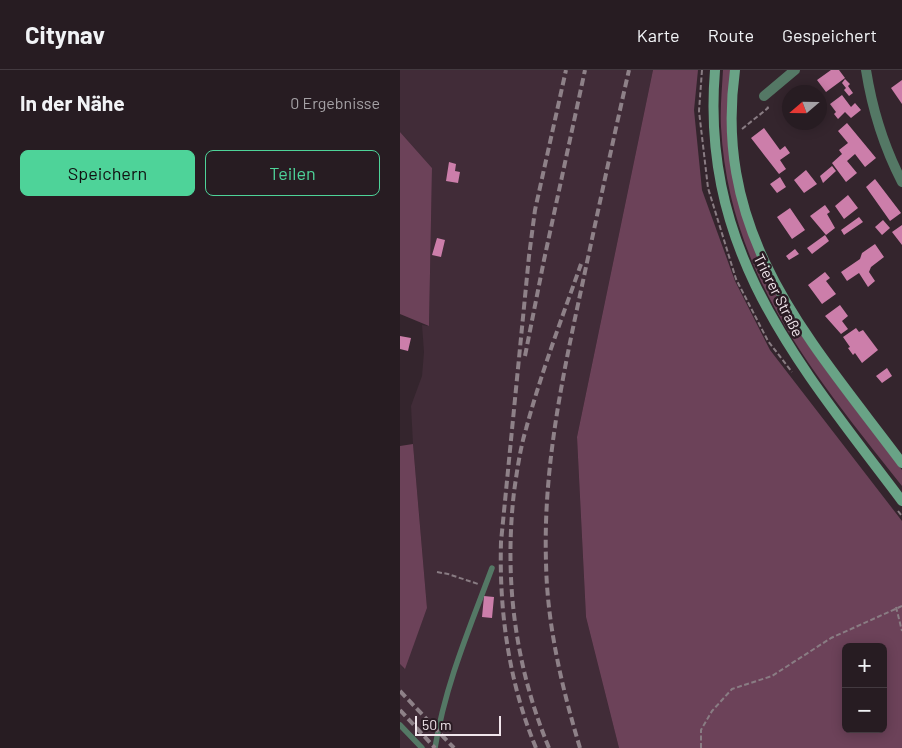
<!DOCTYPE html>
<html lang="de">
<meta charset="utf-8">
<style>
body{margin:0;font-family:Barlow,sans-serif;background:#33292f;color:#f1f3f6}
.controls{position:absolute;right:15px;bottom:15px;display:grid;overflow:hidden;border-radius:8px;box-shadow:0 2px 12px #0003}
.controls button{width:45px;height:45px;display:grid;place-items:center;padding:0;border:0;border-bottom:1px solid #433a40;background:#271c22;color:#f1f3f6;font:25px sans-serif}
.compass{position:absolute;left:382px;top:15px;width:45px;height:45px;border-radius:50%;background:#271c22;box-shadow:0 2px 12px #0003;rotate:250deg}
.scale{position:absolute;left:15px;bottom:12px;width:86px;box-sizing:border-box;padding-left:5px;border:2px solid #f1e6ec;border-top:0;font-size:14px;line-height:18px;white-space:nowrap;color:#f1e6ec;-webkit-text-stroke:4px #2a1b23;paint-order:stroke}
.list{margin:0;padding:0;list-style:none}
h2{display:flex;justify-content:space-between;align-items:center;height:65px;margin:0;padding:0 20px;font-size:21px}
h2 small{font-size:16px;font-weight:400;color:#a4a1a5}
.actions{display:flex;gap:10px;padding:15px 20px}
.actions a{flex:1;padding:11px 0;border:1px solid #4ed399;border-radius:8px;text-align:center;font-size:18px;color:#4ed399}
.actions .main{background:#4ed399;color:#111}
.map{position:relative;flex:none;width:502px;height:678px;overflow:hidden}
header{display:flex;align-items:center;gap:30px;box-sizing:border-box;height:70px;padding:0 25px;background:#271c22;border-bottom:1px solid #433a40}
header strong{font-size:24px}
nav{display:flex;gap:28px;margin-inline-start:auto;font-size:18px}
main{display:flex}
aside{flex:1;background:#271c22}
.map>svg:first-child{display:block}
.built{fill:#412c38}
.green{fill:#6c4259;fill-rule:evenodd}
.building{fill:#cc7eaa}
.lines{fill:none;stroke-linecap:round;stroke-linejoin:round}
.path{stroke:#897c83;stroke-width:2;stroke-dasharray:5 2.5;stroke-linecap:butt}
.service{stroke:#547865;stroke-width:5.5}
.minor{stroke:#547865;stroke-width:10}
.secondary{stroke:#69a386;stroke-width:10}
.rail{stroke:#8e8188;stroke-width:4;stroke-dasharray:8 4;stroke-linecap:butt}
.labels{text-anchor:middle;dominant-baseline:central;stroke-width:5;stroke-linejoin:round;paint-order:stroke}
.street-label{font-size:15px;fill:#f1e6ec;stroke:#2a1b23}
</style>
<header>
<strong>Citynav</strong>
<nav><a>Karte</a><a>Route</a><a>Gespeichert</a></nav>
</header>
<main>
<aside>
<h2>In der Nähe<small>0 Ergebnisse</small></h2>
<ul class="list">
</ul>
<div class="actions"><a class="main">Speichern</a><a>Teilen</a></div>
</aside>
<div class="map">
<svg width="502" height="678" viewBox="0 0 502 678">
<rect width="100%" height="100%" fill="#34252d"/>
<path class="built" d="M0,0h253l-76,367 9,180 33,131h-219v-84l4,5 23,-61 -14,-164 -2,-38 11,-30 2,-24 -2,-27 7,1 3,-158 -32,-36z"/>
<path class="green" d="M253,0h45l-4,40 8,80 33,91 35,69 132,171v227h-283l-33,-131 -9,-180zM446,577h37v82h-37z
M323,0h8c-3,31 -5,64 0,95 18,122 100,210 171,305v16c-87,-110 -173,-211 -181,-359 -1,-19 1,-38 2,-57z
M0,62l32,36 -3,158 -29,-12z
M13,374l14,164 -22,61 -5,-5v-218z"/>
<path class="building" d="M431,0h8l6,8 -19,14 -9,-12z
M445,9l5,5 -2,2 5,7 -4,3 -5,-6 2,-2 -4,-5z
M502,10v24l-11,-16z
M442,25l9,12 4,-4 6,7 -10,8 -6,-6 -7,7 -4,-5 2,-2 -6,-8z
M447,53l29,35 -11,9 -10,-13 -8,7 10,12 -11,9 -14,-19 10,-9 -3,-4 9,-7 -10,-12z
M364,58l16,22 5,-4 5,7 -10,7 6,9 -7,5 -28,-36z
M49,92l7,2 -1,7 5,1 -2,11 -12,-2z
M432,96l4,5 -13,12 -3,-7z
M406,100l11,14 -13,9 -10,-13z
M380,107l6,10 -9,6 -7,-9z
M475,109l26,34 -11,8 -24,-34z
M448,125l10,13 -14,11 -9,-13z
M425,135l5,7 -3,2 8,14 -9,7 -16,-19z
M390,138l15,22 -13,9 -15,-22z
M459,147l4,5 -19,13 -3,-5z
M483,150l7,8 -8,7 -7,-8z
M502,155v20l-10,-13z
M425,165l4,6 -17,13 -5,-6z
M37,168l8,2 -4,17 -9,-2z
M475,174l9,13 -13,10 -2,5 6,9 -7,6 -9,-14 -12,8 -6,-9 19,-13 2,-6z
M395,179l4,5 -10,6 -3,-4z
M425,202l5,6 -4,3 10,13 -14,10 -14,-19z
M440,235l8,11 -6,5 6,8 -7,5 -16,-18z
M456,258l3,4 4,-2 15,20 -16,13 -7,-10 -2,2 -5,-7 2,-1 -7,-10z
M0,266l11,2 -3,13 -8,-2z
M487,298l5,8 -10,7 -6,-7z
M84,526l10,1 -2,21 -10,-1z"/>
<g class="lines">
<path class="path" d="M302,0l-3,41 9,77 28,91 32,62 24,31
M342,59l26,-21 -1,-2
M498,441l4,5
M37,502l11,2 30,10
M496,537l6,24
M301,678v-18l11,-19 20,-22 40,-13 59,-38 71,-32"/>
<path class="service" d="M0,655l22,23
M35,678c10,-63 35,-121 57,-180"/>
<path class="minor" d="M466,0c6,38 18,77 36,112
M364,26l31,-26"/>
<path class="secondary" d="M315,0c-15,183 84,294 187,431
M335,0c-23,167 75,270 167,393"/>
<path class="rail" d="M125,286l19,-96 41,-190
M0,621l54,57
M0,640l35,38
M136,678c-27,-65 -37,-136 -35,-206l28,-286 6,-46 31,-140
M149,678c-34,-82 -45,-168 -35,-256 3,-21 6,-43 12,-63 15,-56 36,-111 55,-165
M180,678c-18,-60 -33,-123 -34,-186 -3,-96 17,-188 37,-281 15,-70 30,-141 46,-211"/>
</g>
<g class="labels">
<g class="street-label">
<text transform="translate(379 225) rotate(63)">Trierer Straße</text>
</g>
</g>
</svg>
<div class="controls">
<button>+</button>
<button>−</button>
</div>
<svg class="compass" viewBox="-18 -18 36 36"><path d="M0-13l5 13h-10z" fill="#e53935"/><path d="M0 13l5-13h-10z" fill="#a4a1a5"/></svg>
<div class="scale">50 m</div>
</div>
</main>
